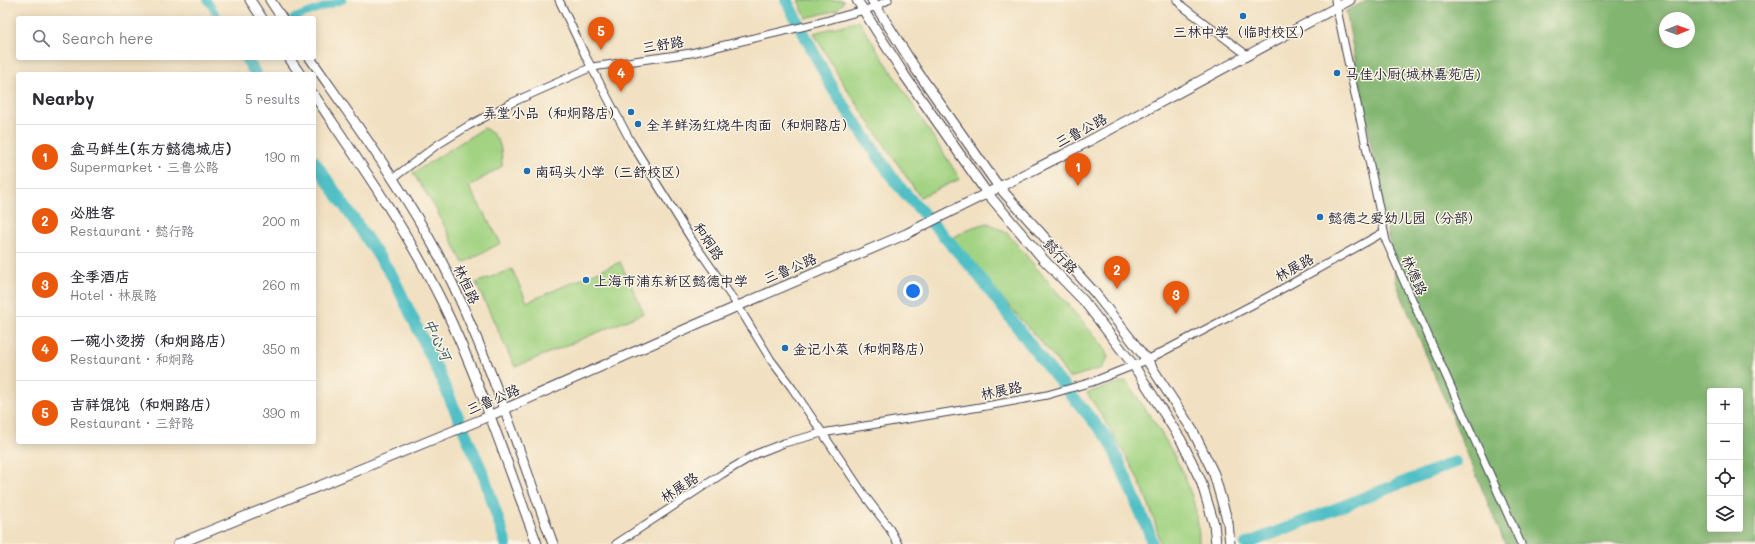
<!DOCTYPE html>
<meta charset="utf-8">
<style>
body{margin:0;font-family:Mali,"LXGW WenKai TC",sans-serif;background:#f2f2f3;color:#2b2b33}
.controls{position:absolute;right:12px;bottom:12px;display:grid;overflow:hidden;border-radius:4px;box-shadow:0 2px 10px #0003}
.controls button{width:36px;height:36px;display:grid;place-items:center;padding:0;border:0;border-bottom:1px solid #e1e1e2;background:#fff;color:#2b2b33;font:20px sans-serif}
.compass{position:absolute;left:1659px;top:12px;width:36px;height:36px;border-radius:50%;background:#fff;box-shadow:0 2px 10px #0003;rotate:89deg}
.you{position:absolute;left:913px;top:291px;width:14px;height:14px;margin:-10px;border:3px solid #fff;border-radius:50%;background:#1a73e8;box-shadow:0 0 0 6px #1a73e833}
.badge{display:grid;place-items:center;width:26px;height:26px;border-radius:50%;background:#ea580c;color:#fff;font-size:13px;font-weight:700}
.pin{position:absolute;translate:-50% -33px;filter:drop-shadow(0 1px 2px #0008)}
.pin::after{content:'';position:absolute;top:21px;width:14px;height:12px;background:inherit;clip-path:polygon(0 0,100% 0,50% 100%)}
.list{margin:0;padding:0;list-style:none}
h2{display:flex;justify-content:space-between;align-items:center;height:52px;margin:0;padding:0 16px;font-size:17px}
h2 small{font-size:13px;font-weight:400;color:#7c7c81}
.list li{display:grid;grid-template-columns:26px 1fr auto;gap:12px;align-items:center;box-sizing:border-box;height:64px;padding:0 16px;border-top:1px solid #e1e1e2}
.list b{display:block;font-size:15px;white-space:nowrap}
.list p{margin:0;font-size:13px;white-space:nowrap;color:#7c7c81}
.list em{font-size:13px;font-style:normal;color:#7c7c81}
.icon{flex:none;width:22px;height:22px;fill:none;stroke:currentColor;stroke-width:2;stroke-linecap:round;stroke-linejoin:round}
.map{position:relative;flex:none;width:1755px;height:544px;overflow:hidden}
.search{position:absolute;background:#fff;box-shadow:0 2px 10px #0003;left:16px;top:16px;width:300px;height:44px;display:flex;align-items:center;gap:10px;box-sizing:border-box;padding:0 14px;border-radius:4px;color:#7c7c81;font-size:15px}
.panel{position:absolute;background:#fff;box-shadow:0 2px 10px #0003;left:16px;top:72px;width:300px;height:372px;border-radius:4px}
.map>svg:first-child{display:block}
.green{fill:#a2d382;stroke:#627a5e}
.forest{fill:#81b570;stroke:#526c56;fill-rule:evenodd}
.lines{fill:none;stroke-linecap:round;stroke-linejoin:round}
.canal{stroke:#51c0c6;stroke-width:7}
.river{stroke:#51c0c6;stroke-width:12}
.street-casing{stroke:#413e4f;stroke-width:9}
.secondary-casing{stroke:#413e4f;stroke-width:11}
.street{stroke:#fff;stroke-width:7}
.secondary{stroke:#fff;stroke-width:9}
.poi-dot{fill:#1f6fb2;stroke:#fcf5e5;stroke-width:1.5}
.labels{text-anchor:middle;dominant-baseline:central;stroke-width:3;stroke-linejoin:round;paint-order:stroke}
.poi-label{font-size:14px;fill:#22223b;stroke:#fcf5e5;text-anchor:start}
.street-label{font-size:14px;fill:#22223b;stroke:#fcf5e5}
.water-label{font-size:15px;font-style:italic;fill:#32596c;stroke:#fcf5e5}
</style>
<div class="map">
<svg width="1755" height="544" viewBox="0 0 1755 544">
<rect width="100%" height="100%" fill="#fcf5e5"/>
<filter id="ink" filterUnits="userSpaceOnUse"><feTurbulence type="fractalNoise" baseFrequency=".025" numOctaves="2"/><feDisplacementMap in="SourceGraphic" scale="8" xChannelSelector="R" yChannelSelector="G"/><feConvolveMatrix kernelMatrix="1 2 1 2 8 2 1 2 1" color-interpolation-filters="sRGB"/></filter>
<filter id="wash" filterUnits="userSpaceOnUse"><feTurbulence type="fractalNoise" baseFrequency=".012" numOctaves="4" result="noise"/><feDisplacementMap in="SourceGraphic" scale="16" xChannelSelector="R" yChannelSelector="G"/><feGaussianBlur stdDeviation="0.9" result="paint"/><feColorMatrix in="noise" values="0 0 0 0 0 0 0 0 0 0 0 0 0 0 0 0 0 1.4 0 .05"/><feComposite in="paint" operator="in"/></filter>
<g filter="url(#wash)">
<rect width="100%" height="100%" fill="#f1e0c1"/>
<path class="green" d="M798,0h45v3l-6,7 -31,8z
M859,21l101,158 -40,18 -76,-112 -30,-52z
M484,128c17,9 18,20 18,38l-33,21 32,56 -38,20 -27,-54 -23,-36z
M988,223l19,10 96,113 5,12 -6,10 -33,10 -14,-20 -105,-119 23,-12z
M620,262l24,51 -129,54 -39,-84 36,-14 15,33z
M1126,381c33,48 74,101 73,163h-38l-1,-2c-12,-55 -42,-102 -73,-149z"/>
<path class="forest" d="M1368,0h387v544h-250l-108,-259 -51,-274zM1665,18h24v24h-24zM1710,391h30v138h-30z"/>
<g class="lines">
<path class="canal" d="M207,0l12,18
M293,18l50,-18"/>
<path class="river" d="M786,0l48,91 62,92 79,88 70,93 65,77 39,91 3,12
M246,58l10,16
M314,161l79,116 44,92 47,107 22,68
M1246,544l209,-82"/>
</g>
</g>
<g filter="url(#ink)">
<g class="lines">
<g class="street-casing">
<path id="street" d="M559,0l27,57 45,85 61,98 46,66 33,54 21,28 73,108 23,30 10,18
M1177,0l5,6 65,49
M1335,0l51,241 135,303
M392,179l45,-34 31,-19 43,-23 81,-36 99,-14 123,-29 61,-17 13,-7
M616,544l106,-70 34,-20 28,-11 38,-10 170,-28 55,-10 45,-13 55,-22 124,-65 113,-63"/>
</g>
<g class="secondary-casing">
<path id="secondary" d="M250,0l12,18
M270,0l12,18
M857,0l48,76 82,117 57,67 40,41 50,65 47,74 20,41 13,43 2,20
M872,0l45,71 82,116 96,106 52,67 46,71 21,43 14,49 2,21
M289,58l11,16
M310,58c45,65 93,130 130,200 46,91 78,190 113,286
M314,95c46,68 93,135 129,209 37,77 64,160 94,240
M178,544l302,-124 258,-114 168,-72 157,-79 287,-155"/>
</g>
<use href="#street" class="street"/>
<use href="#secondary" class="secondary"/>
</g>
</g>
<g class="poi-dot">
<circle cx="1243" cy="16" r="4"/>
<circle cx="1337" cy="73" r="4"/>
<circle cx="631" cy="112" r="4"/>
<circle cx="638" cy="124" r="4"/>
<circle cx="527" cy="171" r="4"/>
<circle cx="1320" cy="217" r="4"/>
<circle cx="586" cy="280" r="4"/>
<circle cx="785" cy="348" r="4"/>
</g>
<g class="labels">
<g class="poi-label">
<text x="1243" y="31" text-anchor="middle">三林中学（临时校区）</text>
<text x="1345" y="73">马佳小厨(城林嘉苑店)</text>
<text x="623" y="112" text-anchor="end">弄堂小品（和炯路店）</text>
<text x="646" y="124">全羊鲜汤红烧牛肉面（和炯路店）</text>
<text x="535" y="171">南码头小学（三舒校区）</text>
<text x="1328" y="217">懿德之爱幼儿园（分部）</text>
<text x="594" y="280">上海市浦东新区懿德中学</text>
<text x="793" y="348">金记小菜（和炯路店）</text>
</g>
<g class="street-label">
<text transform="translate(663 44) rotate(-9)">三舒路</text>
<text transform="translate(1081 130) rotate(-28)">三鲁公路</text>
<text transform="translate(709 241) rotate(56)">和炯路</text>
<text transform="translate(1061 256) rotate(47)">懿行路</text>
<text transform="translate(1294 267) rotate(-29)">林展路</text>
<text transform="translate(790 268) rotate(-23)">三鲁公路</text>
<text transform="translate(1415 275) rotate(66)">林德路</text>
<text transform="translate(467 284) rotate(65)">林恒路</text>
<text transform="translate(1001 390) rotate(-11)">林展路</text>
<text transform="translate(493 399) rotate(-23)">三鲁公路</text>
<text transform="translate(679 487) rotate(-34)">林展路</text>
</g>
<g class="water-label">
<text transform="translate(438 339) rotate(65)">中心河</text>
</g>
</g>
</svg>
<div class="controls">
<button>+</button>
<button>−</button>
<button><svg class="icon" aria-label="locate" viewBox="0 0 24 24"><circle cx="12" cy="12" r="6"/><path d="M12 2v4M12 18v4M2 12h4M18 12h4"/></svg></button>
<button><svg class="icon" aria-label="layers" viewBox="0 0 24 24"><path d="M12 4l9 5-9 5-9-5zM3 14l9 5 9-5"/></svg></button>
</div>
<svg class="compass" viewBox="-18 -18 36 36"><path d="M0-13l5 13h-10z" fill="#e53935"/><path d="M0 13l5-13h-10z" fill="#7c7c81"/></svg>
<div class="you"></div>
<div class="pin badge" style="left:1078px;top:186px">1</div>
<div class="pin badge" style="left:1117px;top:289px">2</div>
<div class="pin badge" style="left:1176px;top:314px">3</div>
<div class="pin badge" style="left:621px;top:92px">4</div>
<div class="pin badge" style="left:601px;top:50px">5</div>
<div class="search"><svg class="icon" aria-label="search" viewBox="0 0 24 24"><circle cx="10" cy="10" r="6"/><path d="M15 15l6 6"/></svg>Search here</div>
<section class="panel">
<h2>Nearby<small>5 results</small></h2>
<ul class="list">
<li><span class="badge">1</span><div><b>盒马鲜生(东方懿德城店)</b><p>Supermarket · 三鲁公路</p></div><em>190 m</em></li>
<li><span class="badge">2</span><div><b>必胜客</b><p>Restaurant · 懿行路</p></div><em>200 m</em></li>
<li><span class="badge">3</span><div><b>全季酒店</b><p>Hotel · 林展路</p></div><em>260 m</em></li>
<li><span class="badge">4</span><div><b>一碗小烫捞（和炯路店）</b><p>Restaurant · 和炯路</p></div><em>350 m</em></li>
<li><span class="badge">5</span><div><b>吉祥馄饨（和炯路店）</b><p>Restaurant · 三舒路</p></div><em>390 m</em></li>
</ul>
</section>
</div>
